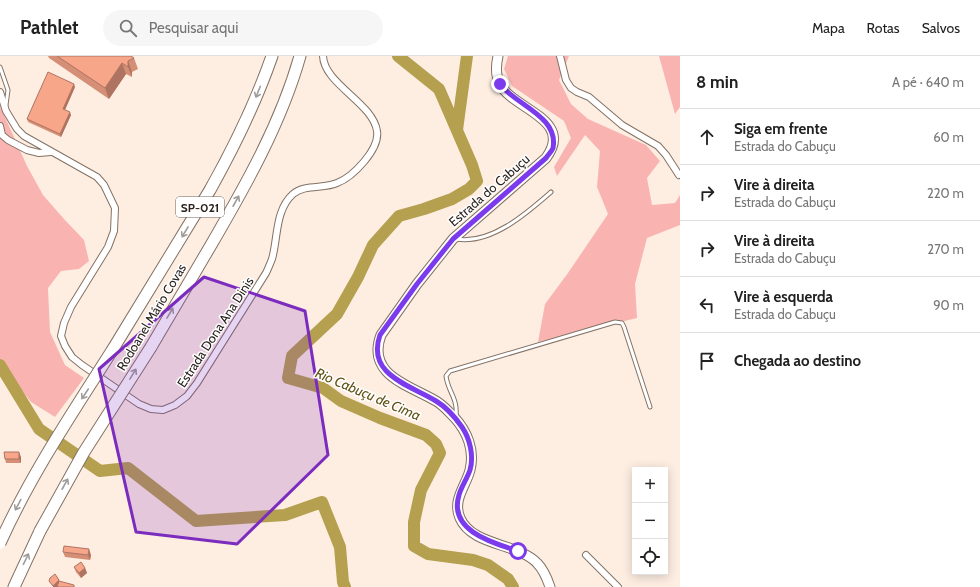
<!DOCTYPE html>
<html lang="pt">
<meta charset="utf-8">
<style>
body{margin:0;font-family:Cabin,sans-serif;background:#f6f6f6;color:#222}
.controls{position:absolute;right:12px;bottom:12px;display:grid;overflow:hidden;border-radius:0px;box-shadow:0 2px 10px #0003}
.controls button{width:36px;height:36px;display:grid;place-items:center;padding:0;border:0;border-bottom:1px solid #e0e0e0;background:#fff;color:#222;font:20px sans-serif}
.stop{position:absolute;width:12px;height:12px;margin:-9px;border:3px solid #7c3aed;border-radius:50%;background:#fff}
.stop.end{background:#7c3aed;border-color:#fff;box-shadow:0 1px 4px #0008}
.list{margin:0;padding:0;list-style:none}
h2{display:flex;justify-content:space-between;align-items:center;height:52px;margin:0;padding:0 16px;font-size:17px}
h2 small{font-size:13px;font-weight:400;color:#767676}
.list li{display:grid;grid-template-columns:26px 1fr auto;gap:12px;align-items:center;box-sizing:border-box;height:56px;padding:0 16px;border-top:1px solid #e0e0e0}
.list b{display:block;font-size:15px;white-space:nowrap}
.list p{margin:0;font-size:13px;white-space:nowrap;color:#767676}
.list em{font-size:13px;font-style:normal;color:#767676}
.icon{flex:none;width:22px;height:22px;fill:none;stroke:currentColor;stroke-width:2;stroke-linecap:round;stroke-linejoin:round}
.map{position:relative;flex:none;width:680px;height:531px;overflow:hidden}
header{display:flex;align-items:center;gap:24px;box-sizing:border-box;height:56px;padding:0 20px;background:#fff;border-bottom:1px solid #e0e0e0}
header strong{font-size:19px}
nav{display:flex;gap:22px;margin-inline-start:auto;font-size:14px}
.search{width:280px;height:36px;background:#f6f6f6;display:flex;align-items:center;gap:10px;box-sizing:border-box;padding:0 14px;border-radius:22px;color:#767676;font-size:15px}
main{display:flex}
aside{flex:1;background:#fff}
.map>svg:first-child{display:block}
.green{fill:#f9b4b2}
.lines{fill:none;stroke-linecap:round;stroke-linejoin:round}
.river{stroke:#b4a04e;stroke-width:12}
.lane-casing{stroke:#837265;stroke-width:5}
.street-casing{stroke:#837265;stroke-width:8}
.secondary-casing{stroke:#837265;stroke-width:11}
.highway-casing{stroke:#837265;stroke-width:13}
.lane{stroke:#fff;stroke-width:3}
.street{stroke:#fff;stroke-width:6}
.secondary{stroke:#fff;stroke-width:9}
.highway{stroke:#fff;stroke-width:11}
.highway-bridge-casing{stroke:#837265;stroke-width:13;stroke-linecap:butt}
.highway-bridge{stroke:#fff;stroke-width:11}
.wall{fill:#d58f77}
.shaded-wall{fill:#ae7461}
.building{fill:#f8a68a;stroke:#ae7461}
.oneway{stroke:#9f9c9a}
.route{stroke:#7c3aed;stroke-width:5}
.marked{fill:#7b2cbf;fill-opacity:0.2;stroke:#7b2cbf;stroke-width:3;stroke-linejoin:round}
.labels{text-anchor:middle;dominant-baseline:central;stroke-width:3;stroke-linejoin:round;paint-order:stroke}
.shield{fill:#fff;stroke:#6a6562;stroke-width:1}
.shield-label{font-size:12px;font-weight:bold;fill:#2a231e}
.street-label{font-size:13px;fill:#2a231e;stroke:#fff}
.water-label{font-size:14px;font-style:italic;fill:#5f5113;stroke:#fff}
</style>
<header>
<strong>Pathlet</strong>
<div class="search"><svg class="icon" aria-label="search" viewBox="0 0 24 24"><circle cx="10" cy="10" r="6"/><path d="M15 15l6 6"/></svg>Pesquisar aqui</div>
<nav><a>Mapa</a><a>Rotas</a><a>Salvos</a></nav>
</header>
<main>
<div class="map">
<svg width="680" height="531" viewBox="0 0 680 531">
<rect width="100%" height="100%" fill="#feeee2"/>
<path class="green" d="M508,0h61l-10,24 12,24 17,15 58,26 14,16 -13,17 5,27 23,-2 5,-8v30l-33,13 -12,46 2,34 -99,24 7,-38 23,-31 40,-59 -11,-27 3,-36 -15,-16 -28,41 -3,-9 17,-29 -7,-17 -52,-35 -8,-17z
M659,0h21v51l-5,7z
M0,50l27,60 16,29 21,24 20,21 5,21 -10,8 -18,2 -13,17 2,44 15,33 19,13 -29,39 -24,-15 -31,-39z"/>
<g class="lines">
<path class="river" d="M398,0l41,33 33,76 5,16 -8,8 -17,10 -28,10 -25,7 -26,29 -15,32 -21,37 -45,42 -4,22 35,10 18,13 39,17 46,17 10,9 4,9 -19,37 -7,32v24l14,8 45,6 15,5 20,14 5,8
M457,74l10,-74
M0,309l39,64 61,42 28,-3 68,53 89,-6 37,-13 18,45 3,35 2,5"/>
<g class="lane-casing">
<path id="lane" d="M0,11l8,23 -2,15
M456,183c35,6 71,-26 95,-47
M456,360c2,-18 -8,-24 -10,-40l4,-5 165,-49 7,1 2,4 26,80"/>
</g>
<g class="street-casing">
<path id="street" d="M560,0l6,24 5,8 6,4 12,5 33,28 36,21 8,9 13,20
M0,36l6,19 11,18 7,7 73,41 7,8 11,23 -1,23 -6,16 -37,60 -7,16 -3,13 4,10 7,11 10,8 57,39 12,5 12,1 12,-5 12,-9 10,-13 69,-110c2,-4 4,-9 6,-14 6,-21 3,-49 21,-65 12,-10 31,-5 44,-11 16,-6 43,-34 40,-52 -4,-28 -53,-47 -54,-75
M0,70l2,9 6,5 19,10 12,3 12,-1
M586,499l32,32"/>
</g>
<g class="secondary-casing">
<path id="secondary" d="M498,0c-2,9 -3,19 2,28 12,25 75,35 46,74l-93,81 -36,45 -36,51c-15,40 28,50 55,66 7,4 12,10 18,16 13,14 21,33 16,53 -4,16 -18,30 -10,48 12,28 58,25 77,45 7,7 10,15 13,24"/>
</g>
<g class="highway-casing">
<path id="highway" d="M151,291c20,-34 40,-68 60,-102 35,-60 70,-122 89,-189
M113,293l97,-159c24,-43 46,-88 62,-134
M14,531l26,-56"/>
</g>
<use href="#lane" class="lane"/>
<use href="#street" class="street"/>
<use href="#secondary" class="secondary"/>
<use href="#highway" class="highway"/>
<g class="highway-bridge-casing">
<path id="highway-bridge" d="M40,475l44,-79 67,-105
M0,487c31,-69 73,-131 113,-194"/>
</g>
<use href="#highway-bridge" class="highway-bridge"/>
</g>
<path class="wall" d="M48,0h83l3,2 4,11 -6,3v5l-6,-3 -17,25 -60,-41z
M75,31l-10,23 6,5 -10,22 -33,-15 -1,-3z
M21,401v6h-15l-1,-4z
M63,496l28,3 -1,5 -25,-3z
M74,511l11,1 2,5 -6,5 -5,-6z"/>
<path class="shaded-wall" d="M128,5l4,11v5l-4,-10z
M122,7l4,11 -17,25 -4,-11z
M74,28l1,3 -11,25 -1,-3z
M70,56l1,3 -10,22 -1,-3z
M19,396l2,5v6l-2,-4z
M89,493l2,6 -1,5 -2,-5z
M85,512l2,5 -6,5 -2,-5z
M59,524l2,6 -1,1h-7v-1z"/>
<path class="building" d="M57,0h74l3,2 -6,3v6l-6,-4 -17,25z
M48,16l26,12 -11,25 7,3 -10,22 -33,-15z
M4,396h15v7h-14z
M64,490l25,3 -1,6 -25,-3z
M81,506l4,6 -6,5 -5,-6z
M55,518l4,6 -6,6 -4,-5 1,-3z
M59,525l15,4v2h-17z"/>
<defs><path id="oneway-shaft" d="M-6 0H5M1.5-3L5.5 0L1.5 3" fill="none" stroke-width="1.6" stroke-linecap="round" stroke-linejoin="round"/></defs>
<g class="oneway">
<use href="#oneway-shaft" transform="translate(258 36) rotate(112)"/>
<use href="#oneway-shaft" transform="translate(236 145) rotate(-61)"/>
<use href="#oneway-shaft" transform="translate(185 176) rotate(121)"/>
<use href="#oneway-shaft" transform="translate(170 257) rotate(-59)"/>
<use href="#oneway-shaft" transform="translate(133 318) rotate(-58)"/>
<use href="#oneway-shaft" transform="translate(85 338) rotate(123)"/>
<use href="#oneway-shaft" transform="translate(65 428) rotate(-61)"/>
<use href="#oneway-shaft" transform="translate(18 449) rotate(118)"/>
<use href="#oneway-shaft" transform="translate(26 503) rotate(-64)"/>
</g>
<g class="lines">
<path class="route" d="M500,28c15,21 59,32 53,64 -1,3 -5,7 -7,10l-93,81 -36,45 -37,51c-14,40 30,50 56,66 10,6 19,16 26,26 8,12 12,29 8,43 -3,9 -9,17 -11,25 -11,36 34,48 59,56"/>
</g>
<path class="marked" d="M204,221l101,34 23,144 -91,89 -101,-12 -37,-163z"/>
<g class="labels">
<rect class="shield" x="176" y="141" width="48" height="20" rx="3"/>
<g class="shield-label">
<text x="200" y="151">SP-021</text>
</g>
<g class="street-label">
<text transform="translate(489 134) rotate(-41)">Estrada do Cabuçu</text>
<text transform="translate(151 261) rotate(-59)">Rodoanel Mário Covas</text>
<text transform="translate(215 276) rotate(-57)">Estrada Dona Ana Dinis</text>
</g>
<g class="water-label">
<text transform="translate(368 338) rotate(23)">Rio Cabuçu de Cima</text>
</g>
</g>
</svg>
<div class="controls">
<button>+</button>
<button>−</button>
<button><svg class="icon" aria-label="locate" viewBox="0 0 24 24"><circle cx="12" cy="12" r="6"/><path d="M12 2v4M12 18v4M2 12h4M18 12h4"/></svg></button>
</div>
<div class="stop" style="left:518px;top:495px"></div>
<div class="stop end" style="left:500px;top:28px"></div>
</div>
<aside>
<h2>8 min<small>A pé · 640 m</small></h2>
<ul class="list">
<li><svg class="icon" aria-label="ahead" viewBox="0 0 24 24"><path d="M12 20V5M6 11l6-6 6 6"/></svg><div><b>Siga em frente</b><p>Estrada do Cabuçu</p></div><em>60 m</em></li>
<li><svg class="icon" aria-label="right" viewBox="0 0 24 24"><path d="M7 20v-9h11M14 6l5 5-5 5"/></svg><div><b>Vire à direita</b><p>Estrada do Cabuçu</p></div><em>220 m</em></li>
<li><svg class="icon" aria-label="right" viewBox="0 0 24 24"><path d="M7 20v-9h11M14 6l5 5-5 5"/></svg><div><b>Vire à direita</b><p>Estrada do Cabuçu</p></div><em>270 m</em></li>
<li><svg class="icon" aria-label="left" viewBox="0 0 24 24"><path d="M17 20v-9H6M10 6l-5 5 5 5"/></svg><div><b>Vire à esquerda</b><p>Estrada do Cabuçu</p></div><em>90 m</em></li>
<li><svg class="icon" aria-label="arrive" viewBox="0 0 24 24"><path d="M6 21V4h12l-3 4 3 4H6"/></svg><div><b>Chegada ao destino</b></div></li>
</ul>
</aside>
</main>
